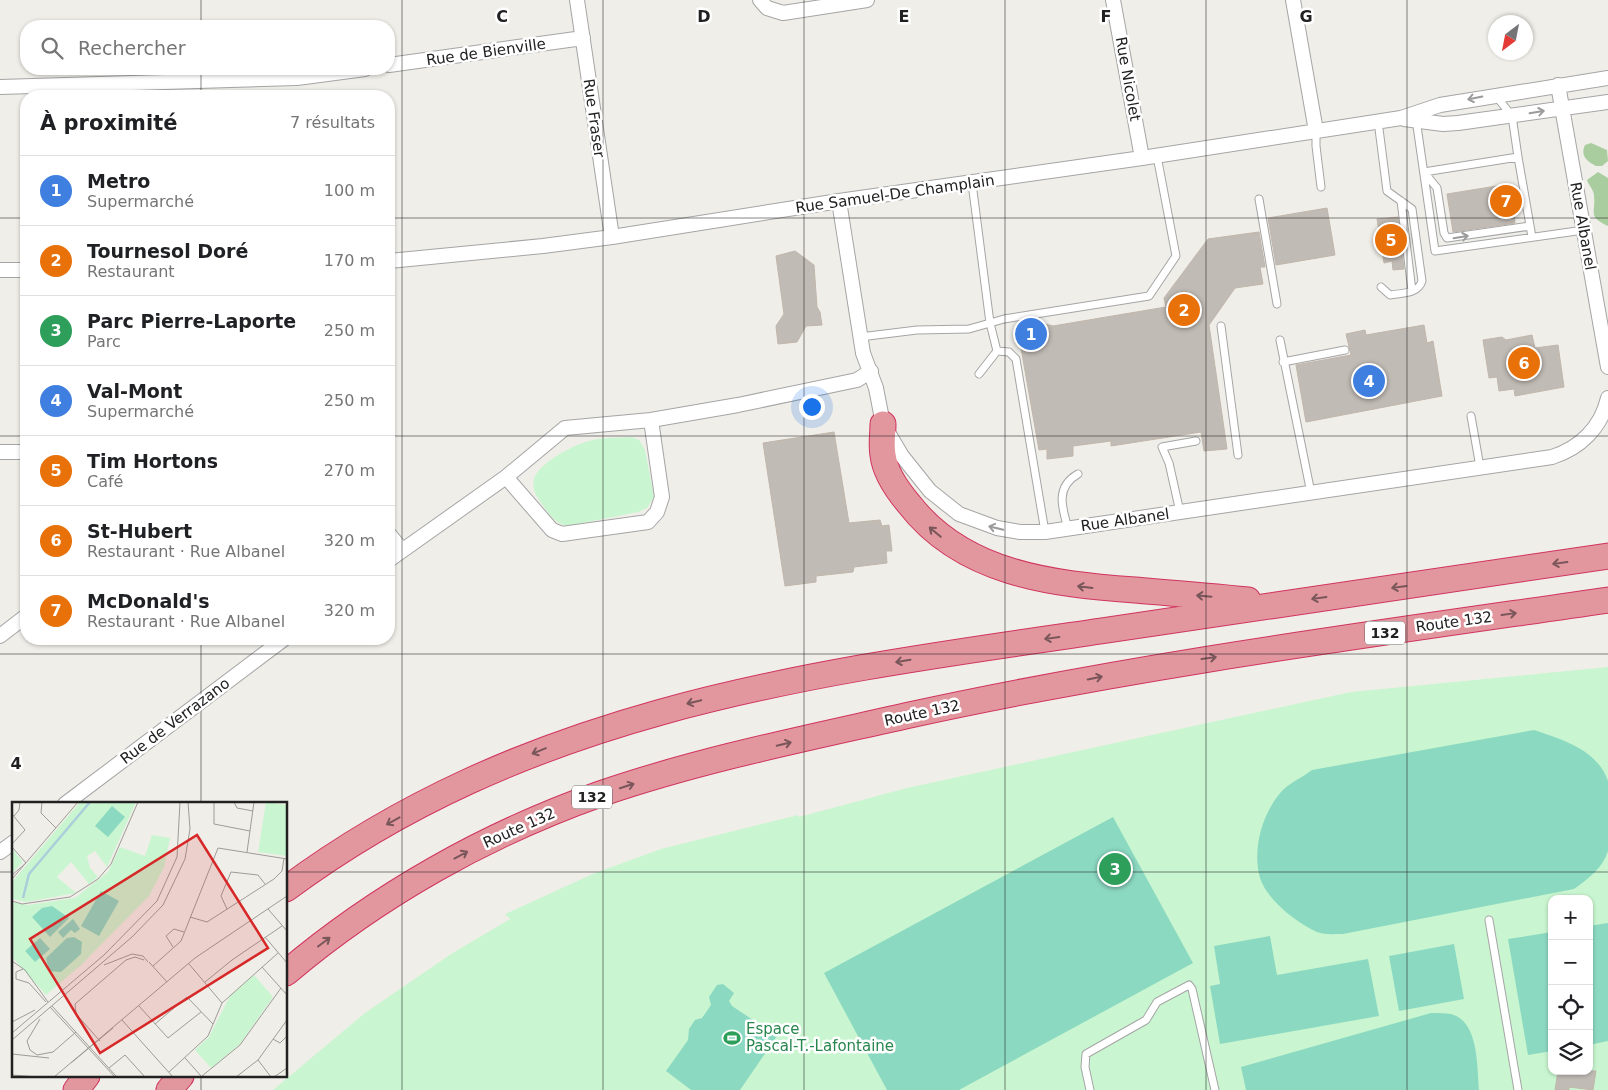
<!DOCTYPE html>
<html lang="fr">
<meta charset="utf-8">
<style>
body{margin:0;font-family:"DejaVu Sans",sans-serif;background:#f2f2f2;color:#202124}
.controls{position:absolute;right:15px;bottom:15px;display:grid;overflow:hidden;border-radius:10px;box-shadow:0 1px 4px #0004}
.controls button{width:45px;height:45px;display:grid;place-items:center;padding:0;border:0;border-bottom:1px solid #e0e0e0;background:#fff;color:#202124;font:25px sans-serif}
.compass{position:absolute;left:1488px;top:15px;width:45px;height:45px;border-radius:50%;background:#fff;box-shadow:0 1px 4px #0004;rotate:212deg}
.you{position:absolute;left:811px;top:406px;width:18px;height:18px;margin:-12px;border:4px solid #fff;border-radius:50%;background:#1a73e8;box-shadow:0 0 0 8px #1a73e833}
.badge{display:grid;place-items:center;width:32px;height:32px;border-radius:50%;background:#b45309;color:#fff;font-size:16px;font-weight:700}
.pin{position:absolute;translate:-50% -50%;border:2px solid #fff;box-shadow:0 1px 5px #0006}
.list{margin:0;padding:0;list-style:none}
h2{display:flex;justify-content:space-between;align-items:center;height:65px;margin:0;padding:0 20px;font-size:21px}
h2 small{font-size:16px;font-weight:400;color:#757577}
.list li{display:grid;grid-template-columns:32px 1fr auto;gap:15px;align-items:center;box-sizing:border-box;height:70px;padding:0 20px;border-top:1px solid #e0e0e0}
.list b{display:block;font-size:19px;white-space:nowrap}
.list p{margin:0;font-size:16px;white-space:nowrap;color:#757577}
.list em{font-size:16px;font-style:normal;color:#757577}
.icon{flex:none;width:28px;height:28px;fill:none;stroke:currentColor;stroke-width:2;stroke-linecap:round;stroke-linejoin:round}
.map{position:relative;flex:none;width:1608px;height:1090px;overflow:hidden}
.search{position:absolute;background:#fff;box-shadow:0 1px 4px #0004;left:20px;top:20px;width:375px;height:55px;display:flex;align-items:center;gap:12px;box-sizing:border-box;padding:0 18px;border-radius:20px;color:#757577;font-size:19px}
.panel{position:absolute;background:#fff;box-shadow:0 1px 4px #0004;left:20px;top:90px;width:375px;height:555px;border-radius:20px}
.map>svg:first-child{display:block}
.forest{fill:#aacda0}
.park{fill:#c9f6d0;fill-rule:evenodd}
.pitch{fill:#8cd9c1}
.building{fill:#c1bbb5;stroke:#c1b6ab}
.lines{fill:none;stroke-linecap:round;stroke-linejoin:round}
.service-casing{stroke:#a5a5a5;stroke-width:9}
.minor-casing{stroke:#a5a5a5;stroke-width:16}
.motorway-casing{stroke:#d0345e;stroke-width:27}
.service{stroke:#fff;stroke-width:7}
.minor{stroke:#fff;stroke-width:14}
.motorway{stroke:#e2969e;stroke-width:25}
.oneway{stroke:#9b9b9b}
.oneway2{stroke:#785659}
.grid{fill:none;stroke:#212121;stroke-width:1;stroke-opacity:0.55}
.labels{text-anchor:middle;dominant-baseline:central;stroke-width:5;stroke-linejoin:round;paint-order:stroke}
.shield{fill:#fff;stroke:#646464;stroke-width:1}
.shield-label{font-size:14px;font-weight:bold;fill:#212121}
.street-label{font-size:15px;fill:#212121;stroke:#fff}
.leisure-label{font-size:15px;fill:#27864d;stroke:#fff;text-anchor:start}
.inset-river{fill:none;stroke:#accddb;stroke-width:2.5}
.inset-road{fill:none;stroke:#9d9c98;stroke-width:1}
.view{fill:#d62828;fill-opacity:0.15;stroke:#d62828;stroke-width:2.5}
.inset-edge{fill:none;stroke:#212121;stroke-width:2.5}
.grid-label{font-size:16px;text-anchor:middle;font-weight:bold;fill:#212121;stroke:#fff;stroke-width:5;stroke-linejoin:round;paint-order:stroke}
</style>
<div class="map">
<svg width="1608" height="1090" viewBox="0 0 1608 1090">
<rect width="100%" height="100%" fill="#f0eee8"/>
<path class="forest" d="M1591,143l16,7 1,11 -6,5h-6c-9,-5 -16,-10 -11,-21z
M1598,172l10,6v48c-21,-10 -12,-13 -14,-30 0,-6 -5,-10 -7,-16z"/>
<path class="park" d="M632,437l7,3 6,10 9,47 -7,11 -9,4 -71,14c-14,-4 -19,-13 -27,-25 -5,-7 -8,-13 -6,-22 3,-15 41,-35 55,-38 13,-4 29,-3 43,-4z
M1608,667v423h-1335l92,-77 86,-59 59,-35 -5,-5 90,-41 66,-24 137,-34 1,2 108,-29 444,-96zM1552,899h37v172h-37z"/>
<path class="pitch" d="M1534,730c27,9 64,20 74,51 0,10 0,55 0,70 -5,17 -20,28 -34,38l-231,45c-8,0 -19,1 -26,-2 -20,-9 -50,-32 -57,-54 -8,-29 2,-64 21,-86 8,-9 22,-15 31,-22z
M1113,817l80,146 -234,127h-72l-63,-117z
M1608,923v118l-19,4v-119z
M1552,932v119l-24,4 -20,-116z
M1270,936l7,39 91,-16 11,57 -159,28 -10,-58 10,-2 -6,-38z
M1454,944l10,55 -65,12 -10,-55z
M723,984l11,9 -5,8 3,5 45,30 -37,54h-49l-25,-19 22,-31 1,-11 6,-9 7,-2 9,-13 -2,-8 8,-12z
M1431,1013c7,0 14,0 20,1 28,7 26,53 28,76h-233l-5,-23z"/>
<path class="building" d="M1509,184l6,39 -62,9 -6,-38z
M1327,208l8,47 -59,10 -8,-47z
M1398,217l6,52 -11,1 -1,-9 -8,2 -7,-44z
M1259,232l6,35h-5l3,17 -28,4 -26,37 18,124 -23,2 -3,-19 -90,14v-5l-38,5v10l-26,3v-10l-8,1 -18,-102 -5,-15 6,-10 12,-2 19,5 113,-19 -2,-9 44,-59z
M795,251l19,14 3,42 3,5 2,13 -16,1 -9,16 -19,2 -2,-18 8,-12 -8,-58z
M1424,325l3,18 6,-2 9,55 -136,26 -10,-57 55,-10 -5,-21 19,-4 1,5z
M1532,335l3,13 23,-3 6,42 -49,9 -1,-7 -15,2 -2,-14 -8,1 -6,-38 19,-3 4,3z
M834,432l15,91 31,-3 2,6 7,-1 3,26h-6l1,12 -33,4 -1,5 -37,4v6l-31,4 -22,-143z
M1558,1071h38l-3,19 -24,-3v3h-14z"/>
<g class="lines">
<g class="service-casing">
<path id="service" d="M1496,96l16,20 6,41
M1416,119l19,132 149,-21
M1378,121l9,70 25,18 10,72c-4,13 -20,12 -32,14l-9,-8
M1316,131v15l5,41
M1424,172l94,-15 14,80
M1424,172l13,16 7,45 3,5 83,-12
M972,183l18,140 7,28 -18,23
M1259,199l18,105
M1401,201l11,90
M1221,326l17,129
M860,337l57,-7 52,-1 35,-10 145,-23 27,-40 -19,-100
M1280,340l31,153
M997,351l12,1 7,7 29,173
M1283,362l62,-12
M1471,416l9,51
M1180,512l-11,-49 -7,-16 34,-6
M1068,528c-6,-20 -13,-41 10,-54
M1489,920l29,170
M1090,1090l-5,-23 1,-13 60,-34 11,-18 32,-17 3,4 23,101"/>
</g>
<g class="minor-casing">
<path id="minor" d="M577,0l35,237
M760,0l7,8 16,5 84,-13
M1113,0l29,158
M1293,0l23,131
M389,65l194,-27
M1558,85l50,282
M0,87l297,-9 68,-9
M1404,119l39,5 15,-1 150,-21
M839,201l24,152 13,35 7,36 19,32 28,35 29,23 38,14 23,4h25l507,-75c28,-9 49,-29 56,-59
M389,261l154,-15 69,-9 227,-36 303,-43 259,-40 39,-13 168,-27
M0,270h26
M0,452h26
M506,477l46,53 10,4 86,-12 9,-10 5,-15 -11,-77
M389,534l13,16
M389,560l117,-83 59,-49 86,-8 87,-15 119,-25 14,-9
M0,636l26,-20
M65,804l219,-165
M0,852l14,-10"/>
</g>
<g class="motorway-casing">
<path id="motorway" d="M883,424c0,10 -2,21 0,31 2,18 15,36 26,49 54,70 143,80 226,86 37,3 75,6 113,10
M286,889c244,-181 525,-216 815,-258 169,-25 338,-50 507,-75
M286,973c92,-78 201,-139 314,-179 99,-34 203,-55 305,-78 232,-51 468,-82 703,-116
M76,1090l11,-14
M169,1090l12,-14"/>
</g>
<use href="#service" class="service"/>
<use href="#minor" class="minor"/>
<use href="#motorway" class="motorway"/>
</g>
<defs><path id="oneway-shaft" d="M-6 0H5M1.5-3L5.5 0L1.5 3" fill="none" stroke-width="1.6" stroke-linecap="round" stroke-linejoin="round" transform="scale(1.25)"/></defs>
<g class="oneway">
<use href="#oneway-shaft" transform="translate(1475 98) rotate(169)"/>
<use href="#oneway-shaft" transform="translate(1537 112) rotate(-9)"/>
<use href="#oneway-shaft" transform="translate(1461 237) rotate(-9)"/>
<use href="#oneway-shaft" transform="translate(996 528) rotate(-166)"/>
</g>
<g class="oneway2">
<use href="#oneway-shaft" transform="translate(935 532) rotate(-140)"/>
<use href="#oneway-shaft" transform="translate(1560 563) rotate(172)"/>
<use href="#oneway-shaft" transform="translate(1085 587) rotate(-173)"/>
<use href="#oneway-shaft" transform="translate(1399 587) rotate(172)"/>
<use href="#oneway-shaft" transform="translate(1204 596) rotate(-175)"/>
<use href="#oneway-shaft" transform="translate(1319 598) rotate(172)"/>
<use href="#oneway-shaft" transform="translate(1509 614) rotate(-8)"/>
<use href="#oneway-shaft" transform="translate(1052 638) rotate(172)"/>
<use href="#oneway-shaft" transform="translate(1209 658) rotate(-8)"/>
<use href="#oneway-shaft" transform="translate(903 661) rotate(171)"/>
<use href="#oneway-shaft" transform="translate(1095 678) rotate(-11)"/>
<use href="#oneway-shaft" transform="translate(694 702) rotate(166)"/>
<use href="#oneway-shaft" transform="translate(784 744) rotate(-13)"/>
<use href="#oneway-shaft" transform="translate(539 751) rotate(158)"/>
<use href="#oneway-shaft" transform="translate(627 786) rotate(-18)"/>
<use href="#oneway-shaft" transform="translate(393 821) rotate(151)"/>
<use href="#oneway-shaft" transform="translate(461 855) rotate(-28)"/>
<use href="#oneway-shaft" transform="translate(324 942) rotate(-37)"/>
</g>
<path class="grid" d="M201,0v26M402,0v1090M603,0v1090M804,0v1090M1005,0v1090M1206,0v1090M1407,0v1090M201,69v27M0,218h26M389,218h1219M0,436h26M389,436h1219M201,639v165M0,654h1608M0,872h14M286,872h1322M201,1076v14"/>
<defs>
<g id="stadium-bare" transform="scale(1.35)"><path d="M0-5a6.5 5 0 1 0 0 10a6.5 5 0 1 0 0-10ZM-3.5-1.8h7v3.6h-7Z" fill="#2e9e5b" stroke="#fff" stroke-width="2.5" paint-order="stroke"/></g>
</defs>
<g fill-rule="evenodd">
<use href="#stadium-bare" x="732" y="1038"/>
</g>
<g class="labels">
<g class="shield">
<rect x="1365" y="621.5" width="40" height="23" rx="4"/>
<rect x="572" y="785.5" width="40" height="23" rx="4"/>
</g>
<g class="shield-label">
<text x="1385" y="633">132</text>
<text x="592" y="797">132</text>
</g>
<g class="street-label">
<text transform="translate(486 52) rotate(-8)">Rue de Bienville</text>
<text transform="translate(1128 79) rotate(80)">Rue Nicolet</text>
<text transform="translate(594 118) rotate(82)">Rue Fraser</text>
<text transform="translate(895 194) rotate(-8)">Rue Samuel-De Champlain</text>
<text transform="translate(1583 226) rotate(80)">Rue Albanel</text>
<text transform="translate(1125 520) rotate(-8)">Rue Albanel</text>
<text transform="translate(1454 622) rotate(-8)">Route 132</text>
<text transform="translate(922 713) rotate(-12)">Route 132</text>
<text transform="translate(175 721) rotate(-37)">Rue de Verrazano</text>
<text transform="translate(519 828) rotate(-24)">Route 132</text>
</g>
<g class="leisure-label">
<text x="746" y="1029">Espace<tspan x="746" dy="17">Pascal-T.-Lafontaine</tspan></text>
</g>
</g>
<g transform="translate(12 802)">
<rect width="275" height="275" fill="#f0eee8"/>
<path d="M68,0h56l-29,65 -12,-16 -8,5 3,12 8,9 -9,7 -18,-22 -14,15 19,16 -50,9 -13,-3 -1,-17zM254,0l21,3v51l-29,-4zM140,33l18,3 -6,29 -15,29 -67,68 -36,31 -34,-38v-55l16,3 47,-7 33,-26 12,-25 25,9zM0,47l11,13 -11,11zM242,173l19,22 -33,47 -29,24 -16,-18 14,-13 21,-41z" fill="#c9f6d0"/>
<path d="M100,4l13,11 -17,20 -13,-11zM89,89l18,10 -20,35 -18,-10zM40,104l17,12 -19,19 -18,-20 10,-9zM61,117l7,10 -5,4 -4,-3 -8,8 -5,-6zM62,135l8,5 -1,12 -20,18 -12,-1 -3,-13 21,-20zM28,136l10,11 -15,13 -10,-11z" fill="#8cd9c1"/>
<path class="inset-river" d="M11,96l6,-24 61,-72"/>
<path class="inset-road" d="M30,0l-1,11 15,15M202,0v22l36,7M222,0l3,6 16,3M0,12l13,16 -13,14M2,14l5,-6 1,-8M0,45l14,16M235,50l7,-50M0,73l14,-12M0,77l66,-77M0,99l10,3 48,-7 28,-18 13,-15 27,-62M215,107l-6,-13 10,-24 27,3 7,9M256,107l19,22M178,115l17,5 67,-43 8,-8 2,-13M253,135l22,26M161,145l-7,-11 8,-7 10,3M0,159l13,9 23,32M137,160l18,20M177,162l33,39M92,163l28,-11 11,2 5,6M141,164l28,-25 37,-93 69,11M250,165l25,28M11,167l-7,3v7l13,4 17,19M193,180l27,-22 50,-34M40,204l64,70M127,204l29,32 33,-26M38,205l65,70M28,217l-13,22 3,9 7,5 16,-3 23,-20M110,218l51,57M0,220l23,-12M143,222l32,-27 26,27M0,231l92,-78 53,-54 20,-44 3,-55M261,237l7,4 7,-7M0,238l120,-103 31,-32 22,-46 5,-30 -2,-27M88,239l-24,-27 -1,-10 51,-44 9,-3 9,3M0,252l37,4M173,256l17,19M246,258l13,17M59,261l42,-35M97,266l16,-13 20,22M157,270l39,-36 14,-33 56,-50M0,273l26,2M190,274l38,-31 41,-57M42,275l141,-119 92,-62M224,275l22,-17 29,-40M262,275l13,-9"/>
<path class="view" d="M185,33l71,113 -168,105 -70,-114z"/>
<rect width="275" height="275" class="inset-edge"/>
</g>
<g class="grid-label">
<text x="502" y="22">C</text>
<text x="704" y="22">D</text>
<text x="904" y="22">E</text>
<text x="1106" y="22">F</text>
<text x="1306" y="22">G</text>
<text x="16" y="769">4</text>
</g>
</svg>
<div class="controls">
<button>+</button>
<button>−</button>
<button><svg class="icon" aria-label="locate" viewBox="0 0 24 24"><circle cx="12" cy="12" r="6"/><path d="M12 2v4M12 18v4M2 12h4M18 12h4"/></svg></button>
<button><svg class="icon" aria-label="layers" viewBox="0 0 24 24"><path d="M12 4l9 5-9 5-9-5zM3 14l9 5 9-5"/></svg></button>
</div>
<svg class="compass" viewBox="-18 -18 36 36"><path d="M0-13l5 13h-10z" fill="#e53935"/><path d="M0 13l5-13h-10z" fill="#757577"/></svg>
<div class="you"></div>
<div class="pin badge" style="left:1031px;top:334px;background:#3f7fe0">1</div>
<div class="pin badge" style="left:1184px;top:310px;background:#e8710a">2</div>
<div class="pin badge" style="left:1115px;top:869px;background:#2e9e5b">3</div>
<div class="pin badge" style="left:1369px;top:381px;background:#3f7fe0">4</div>
<div class="pin badge" style="left:1391px;top:240px;background:#e8710a">5</div>
<div class="pin badge" style="left:1524px;top:363px;background:#e8710a">6</div>
<div class="pin badge" style="left:1506px;top:201px;background:#e8710a">7</div>
<div class="search"><svg class="icon" aria-label="search" viewBox="0 0 24 24"><circle cx="10" cy="10" r="6"/><path d="M15 15l6 6"/></svg>Rechercher</div>
<section class="panel">
<h2>À proximité<small>7 résultats</small></h2>
<ul class="list">
<li><span class="badge" style="background:#3f7fe0">1</span><div><b>Metro</b><p>Supermarché</p></div><em>100 m</em></li>
<li><span class="badge" style="background:#e8710a">2</span><div><b>Tournesol Doré</b><p>Restaurant</p></div><em>170 m</em></li>
<li><span class="badge" style="background:#2e9e5b">3</span><div><b>Parc Pierre-Laporte</b><p>Parc</p></div><em>250 m</em></li>
<li><span class="badge" style="background:#3f7fe0">4</span><div><b>Val-Mont</b><p>Supermarché</p></div><em>250 m</em></li>
<li><span class="badge" style="background:#e8710a">5</span><div><b>Tim Hortons</b><p>Café</p></div><em>270 m</em></li>
<li><span class="badge" style="background:#e8710a">6</span><div><b>St-Hubert</b><p>Restaurant · Rue Albanel</p></div><em>320 m</em></li>
<li><span class="badge" style="background:#e8710a">7</span><div><b>McDonald's</b><p>Restaurant · Rue Albanel</p></div><em>320 m</em></li>
</ul>
</section>
</div>
